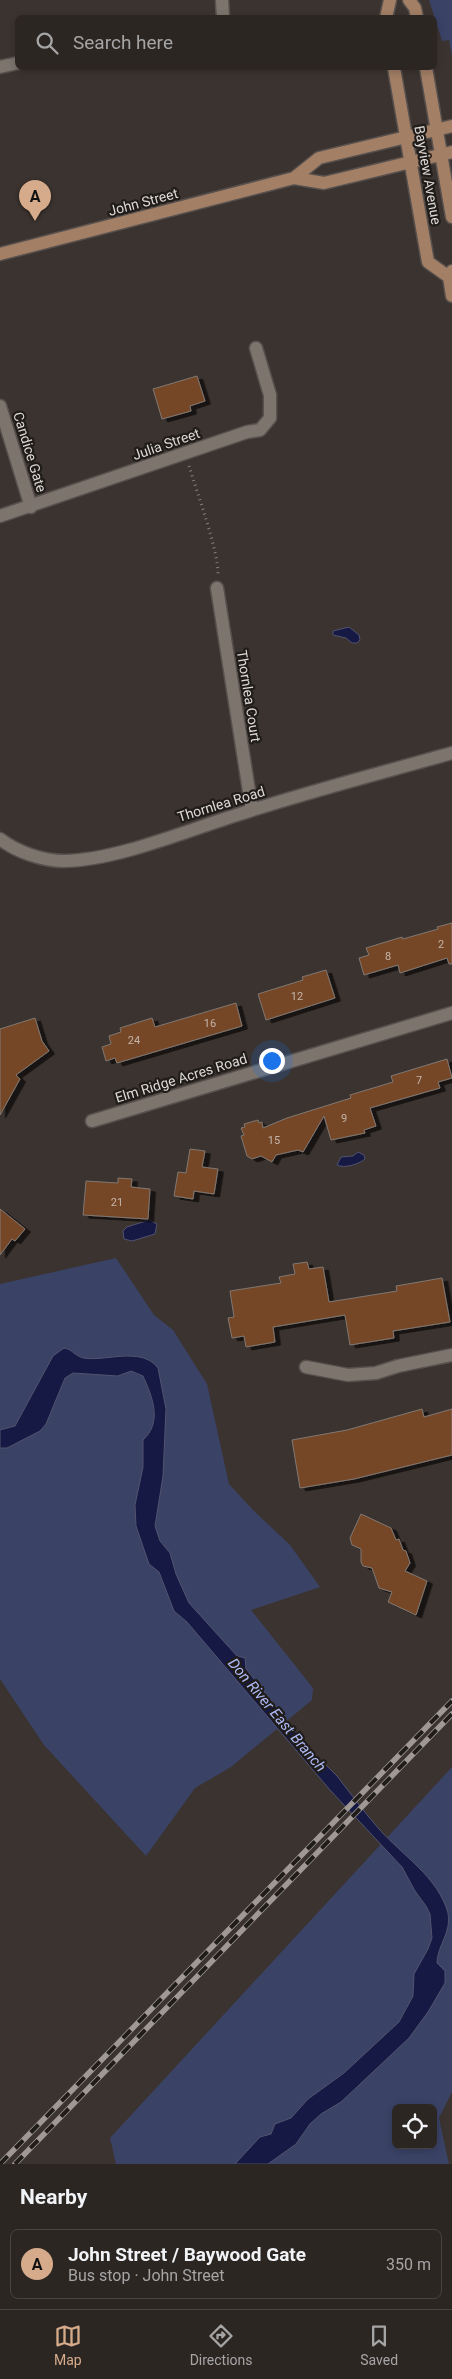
<!DOCTYPE html>
<meta charset="utf-8">
<style>
body{margin:0;font-family:Roboto,sans-serif;background:#342e2b;color:#f1f3f6}
.controls{position:absolute;right:15px;bottom:15px;display:grid;overflow:hidden;border-radius:8px;box-shadow:0 2px 8px #0003}
.controls button{width:45px;height:45px;display:grid;place-items:center;padding:0;border:0;border-bottom:1px solid #484341;background:#2c2623;color:#f1f3f6;font:25px sans-serif}
.you{position:absolute;left:271px;top:1060px;width:18px;height:18px;margin:-12px;border:4px solid #fff;border-radius:50%;background:#1a73e8;box-shadow:0 0 0 8px #1a73e833}
.badge{display:grid;place-items:center;width:32px;height:32px;border-radius:50%;background:#d6ab8b;color:#111;font-size:16px;font-weight:700}
.pin{position:absolute;translate:-50% -41px;filter:drop-shadow(0 1px 2px #0008)}
.pin::after{content:'';position:absolute;top:26px;width:18px;height:15px;background:inherit;clip-path:polygon(0 0,100% 0,50% 100%)}
.list{margin:0;padding:0;list-style:none}
h2{display:flex;justify-content:space-between;align-items:center;height:65px;margin:0;padding:0 20px;font-size:21px}
h2 small{font-size:16px;font-weight:400;color:#a6a5a6}
.list li{display:grid;grid-template-columns:32px 1fr auto;gap:15px;align-items:center;box-sizing:border-box;height:70px;margin:0 10px 10px;padding:0 10px;border:1px solid #484341;border-radius:8px}
.list b{display:block;font-size:19px;white-space:nowrap}
.list p{margin:0;font-size:16px;white-space:nowrap;color:#a6a5a6}
.list em{font-size:16px;font-style:normal;color:#a6a5a6}
.icon{flex:none;width:28px;height:28px;fill:none;stroke:currentColor;stroke-width:2;stroke-linecap:round;stroke-linejoin:round}
.map{position:relative;flex:none;width:452px;height:2164px;overflow:hidden}
.search{position:absolute;background:#2c2623;box-shadow:0 2px 8px #0003;left:15px;right:15px;top:15px;height:55px;display:flex;align-items:center;gap:12px;box-sizing:border-box;padding:0 18px;border-radius:8px;color:#a6a5a6;font-size:19px}
.sheet{height:145px;background:#2c2623}
nav{display:flex;justify-content:space-around;align-items:center;box-sizing:border-box;height:70px;border-top:1px solid #484341;background:#2c2623;font-size:14px;color:#a6a5a6}
nav a{display:grid;justify-items:center;gap:2px}
nav .on{color:#d6ab8b}
.map>svg:first-child{display:block}
.green{fill:#3a4266;fill-rule:evenodd}
.water{fill:#151943;stroke:#52536f}
.building{fill:#754728;stroke:#817872;filter:url(#shadow)}
.lines{fill:none;stroke-linecap:round;stroke-linejoin:round}
.street-casing{stroke:#57504d;stroke-width:15}
.secondary-casing{stroke:#57504d;stroke-width:15}
.path{stroke:#87817d;stroke-width:3;stroke-dasharray:1 4;stroke-linecap:butt}
.street{stroke:#7d746e;stroke-width:12}
.secondary{stroke:#a37f66;stroke-width:12}
.rail-casing{stroke:#9f9996;stroke-width:5.5}
.rail{stroke:#201c1a;stroke-width:4;stroke-dasharray:11;stroke-linecap:butt}
.labels{text-anchor:middle;dominant-baseline:central;stroke-width:4.5;stroke-linejoin:round;paint-order:stroke}
.number-label{font-size:11px;fill:#c4b5ab}
.street-label{font-size:14px;fill:#dfdad7;stroke:#201c1a}
.water-label{font-size:15px;font-style:italic;fill:#aebbf7;stroke:#201c1a}
</style>
<div class="map">
<svg width="452" height="2164" viewBox="0 0 452 2164">
<defs>
<filter id="shadow"><feDropShadow dx="5.5" dy="3" stdDeviation="0" flood-color="#0009"/></filter>
</defs>
<rect width="100%" height="100%" fill="#3b332f"/>
<path class="green" d="M429,0h23v56l-3,-16 -7,1z
M116,1258l38,57 19,15 34,54 22,100 24,26 37,35 30,42 -69,23 62,78 -1,12 -81,67 -36,21 -49,68 -102,-111 -44,-66v-395z
M452,1767v325l-13,26 10,46h-333l-6,-26zM396,2108h37v37h-37z"/>
<path class="water" d="M349,627l10,8 1,5 -3,3h-5l-6,-5 -13,-3v-4z
M358,1152l6,3 1,4c-6,5 -21,10 -28,6l4,-8 12,-1z
M149,1220l8,4 -2,10 -23,7 -8,-2 -1,-8 4,-4z
M64,1348c8,1 12,9 20,10 20,4 58,-12 74,10l8,41 -3,67 -8,50 5,15 10,12 6,21 13,29 48,53 8,2 1,11c20,25 40,50 59,75 9,12 23,22 32,32 14,18 27,36 42,53 24,27 59,48 69,84 4,19 -11,33 -11,50l8,8v12l-17,29 -19,26 -68,64 -20,12 -11,10 -14,20 -28,20h-33l25,-27 11,-3 4,-10 16,-6 17,-19 36,-26 55,-51 14,-26 1,-22 14,-25 4,-11 -2,-24 -4,-8 -11,-15 -13,-24 -72,-77 -143,-168 -13,-11 -15,-39 -10,-8 -13,-38 -1,-21 8,-38v-27c20,-18 9,-44 0,-64l-12,-5 -13,5 -45,-3 -8,5 -19,46 -6,7 -33,17h-7v-18l15,-4 38,-70z"/>
<path class="building" d="M197,376l8,25 -15,5 1,5 -29,8 -9,-30z
M452,923v41h-3l-2,-6 -47,15 -2,-8 -34,10 -5,-17 10,-3 -3,-7 36,-11 1,2 35,-10 -1,-2z
M326,970l9,28 -69,22 -8,-26 45,-14 -1,-3z
M236,1003l6,23 -125,37 -2,-5 -9,3 -4,-14 9,-3 -2,-8 12,-4 -1,-4 32,-10 3,9z
M35,1018l7,23 7,10 -33,24 4,4 -20,36v-86z
M447,1059l5,19 -14,4 2,6 -70,20 6,18 -12,4 1,3 -34,7 -7,-24 -21,36 -5,-2 -22,5 -4,7 -11,-6 -9,3 -5,-3 -6,-20 3,-1 -3,-7 4,-1 -1,-3 14,-4 1,3 3,-1 1,6 24,-10 64,-20 -1,-3 43,-13 -2,-6z
M190,1149l15,2 -3,16 16,2 -4,25 -20,-3 -1,8 -19,-3 4,-24 8,1z
M118,1178l14,1 -1,8 19,2 -2,30 -65,-4 3,-34 32,2z
M0,1209l25,20 -10,12 -3,-2 -12,16z
M307,1262l2,7 14,-2 6,35 68,-11 -1,-5 46,-8 8,44 -57,9 1,7 -44,7 -5,-30 -72,12 2,15 -29,5 -2,-11 -12,2 -4,-20 6,-1 -4,-26 51,-8 -2,-6 16,-3 -2,-10z
M422,1409l2,8 28,-8v46l-98,24 -54,9 -8,-48 55,-10z
M361,1514l30,14 5,12 3,-1 4,11 3,1 4,12 -5,8 22,10 -11,34 -28,-13 4,-10 -13,-4 -7,-20 -9,-2 -2,-4v-13l-9,-4 -2,-7z"/>
<g class="lines">
<g class="street-casing">
<path id="street" d="M222,0l1,18
M0,67l18,-4
M0,406l31,101
M0,516l247,-84 13,-2 10,-12v-23l-14,-47
M217,588l35,222
M0,839c17,13 43,22 64,22 54,-1 124,-31 176,-47 70,-23 141,-41 212,-61
M92,1121l360,-108
M306,1367l42,8 28,-2 22,-7 54,-11"/>
</g>
<g class="secondary-casing">
<path id="secondary" d="M409,0l6,8 2,10
M386,18l4,-18
M394,68l34,194 21,15
M426,68l26,149
M294,178l30,5 128,-31
M0,254l294,-76 25,-20 133,-32
M452,271l-3,6 3,19"/>
</g>
<path class="path" d="M189,466c8,27 30,85 29,110"/>
<use href="#street" class="street"/>
<use href="#secondary" class="secondary"/>
<g class="rail-casing">
<path id="rail" d="M0,2164l452,-463
M15,2164l437,-450"/>
</g>
<use href="#rail" class="rail"/>
</g>
<g class="labels">
<g class="number-label">
<text x="441" y="944">2</text>
<text x="388" y="956">8</text>
<text x="297" y="996">12</text>
<text x="210" y="1023">16</text>
<text x="134" y="1040">24</text>
<text x="419" y="1080">7</text>
<text x="344" y="1118">9</text>
<text x="274" y="1140">15</text>
<text x="117" y="1202">21</text>
</g>
<g class="street-label">
<text transform="translate(428 175) rotate(80)">Bayview Avenue</text>
<text transform="translate(143 202) rotate(-15)">John Street</text>
<text transform="translate(166 444) rotate(-19)">Julia Street</text>
<text transform="translate(30 452) rotate(73)">Candice Gate</text>
<text transform="translate(249 696) rotate(81)">Thornlea Court</text>
<text transform="translate(221 804) rotate(-17)">Thornlea Road</text>
<text transform="translate(181 1078) rotate(-17)">Elm Ridge Acres Road</text>
</g>
<g class="water-label">
<text transform="translate(277 1715) rotate(50)">Don River East Branch</text>
</g>
</g>
</svg>
<div class="controls">
<button><svg class="icon" aria-label="locate" viewBox="0 0 24 24"><circle cx="12" cy="12" r="6"/><path d="M12 2v4M12 18v4M2 12h4M18 12h4"/></svg></button>
</div>
<div class="you"></div>
<div class="pin badge" style="left:35px;top:221px">A</div>
<div class="search"><svg class="icon" aria-label="search" viewBox="0 0 24 24"><circle cx="10" cy="10" r="6"/><path d="M15 15l6 6"/></svg>Search here</div>
</div>
<section class="sheet">
<h2>Nearby<small></small></h2>
<ul class="list">
<li><span class="badge">A</span><div><b>John Street / Baywood Gate</b><p>Bus stop · John Street</p></div><em>350 m</em></li>
</ul>
</section>
<nav>
<a class="on"><svg class="icon" aria-label="map" viewBox="0 0 24 24"><path d="M3 6l6-2 6 2 6-2v14l-6 2-6-2-6 2zM9 4v14M15 6v14"/></svg>Map</a>
<a><svg class="icon" aria-label="directions" viewBox="0 0 24 24"><path d="M12 3l9 9-9 9-9-9zM9 14v-3h6M13 9l2 2-2 2"/></svg>Directions</a>
<a><svg class="icon" aria-label="saved" viewBox="0 0 24 24"><path d="M7 4h10v16l-5-4-5 4z"/></svg>Saved</a>
</nav>
